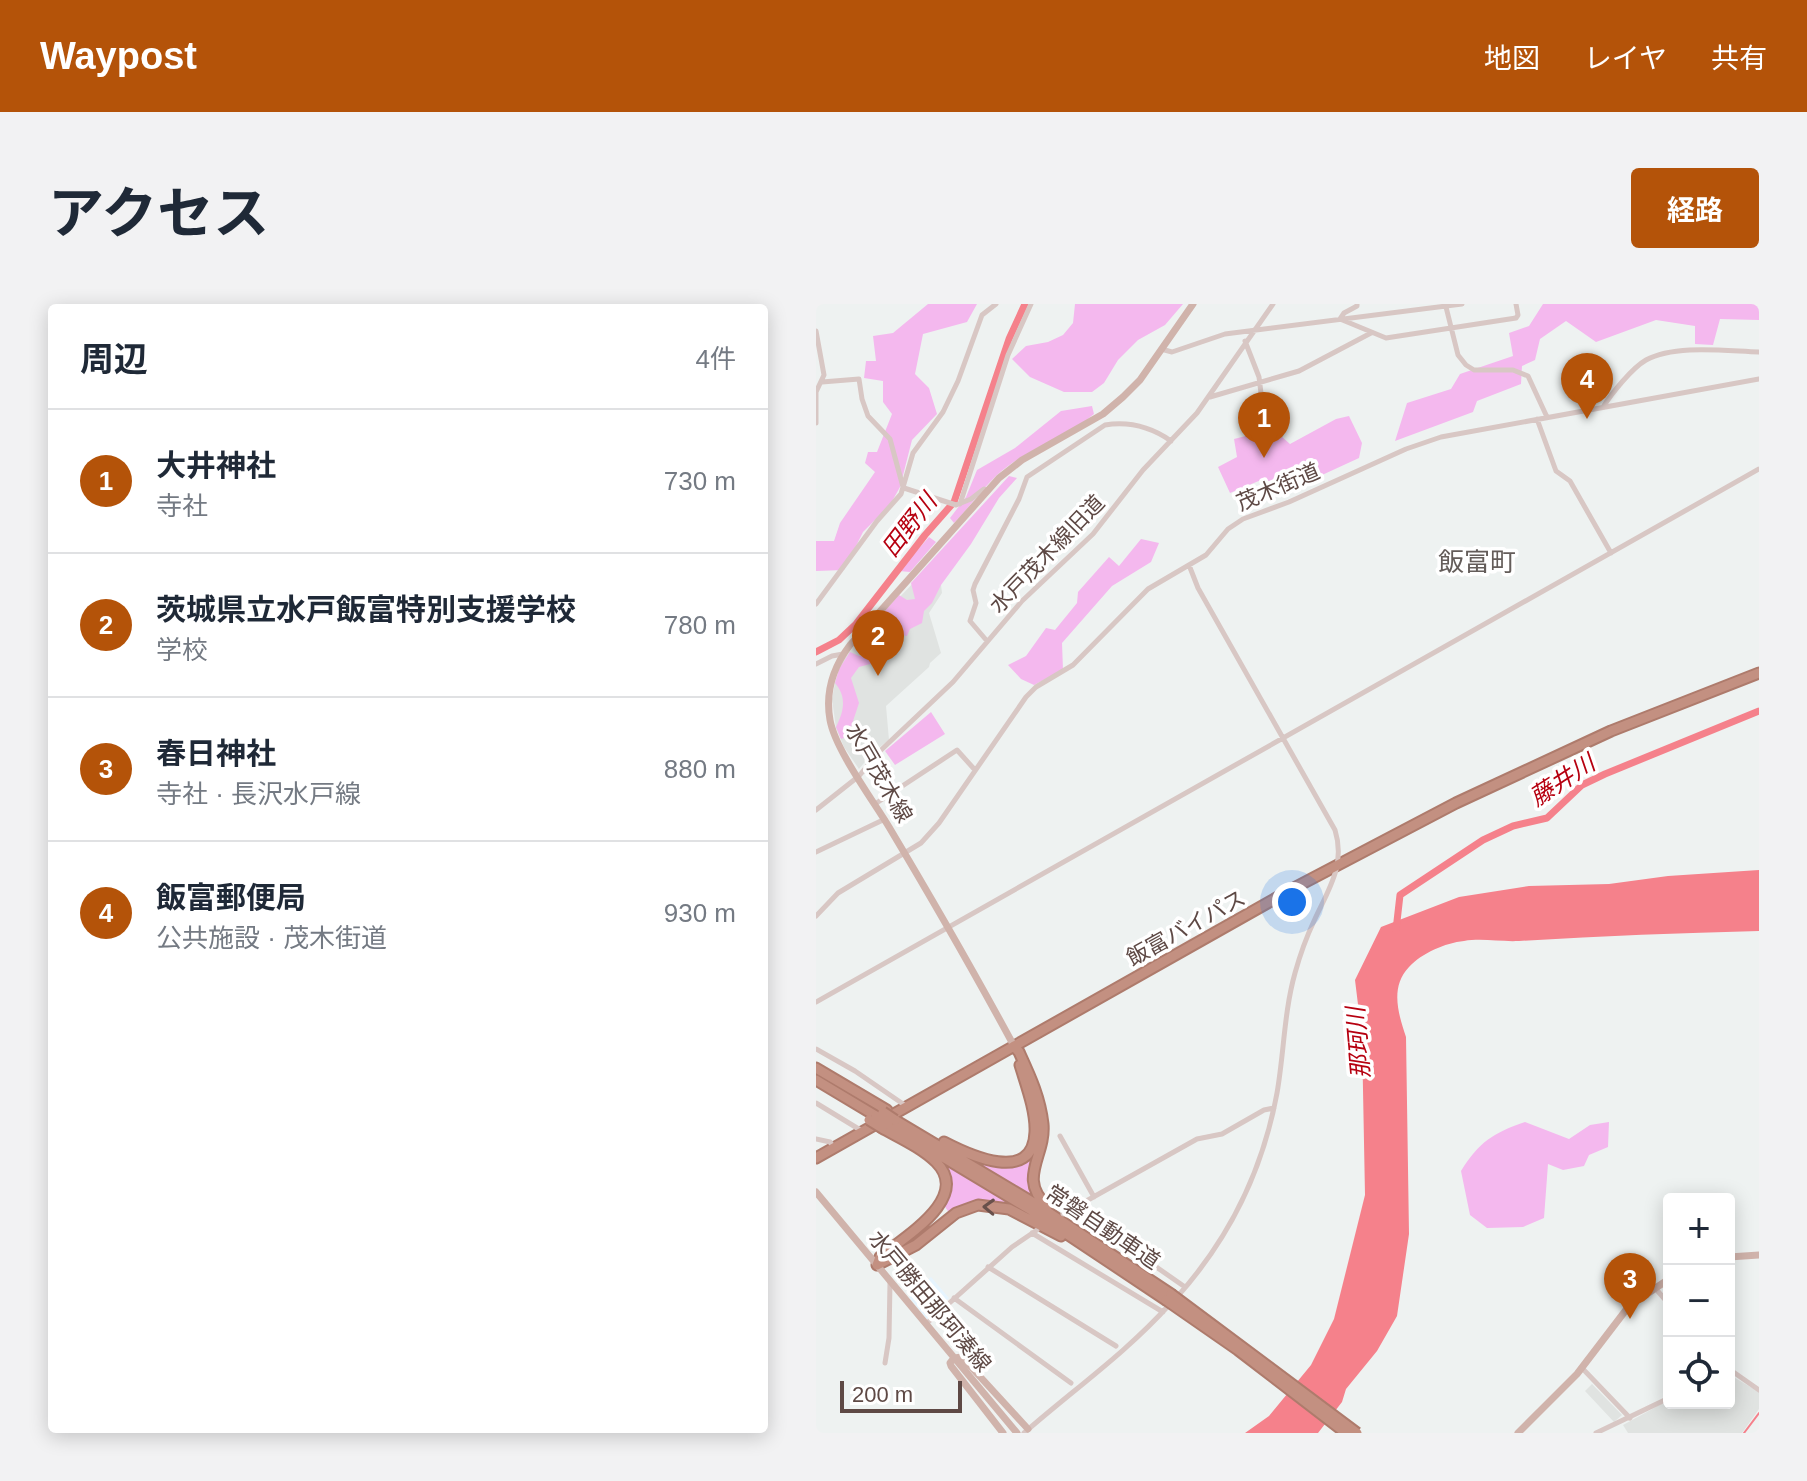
<!DOCTYPE html>
<html lang="ja">
<meta charset="utf-8">
<style>
body{margin:0;font-family:Helvetica,"Noto Sans JP",sans-serif;background:#f2f2f3;color:#1f2937}
.controls{position:absolute;right:24px;bottom:24px;display:grid;overflow:hidden;border-radius:8px;box-shadow:0 4px 20px #0003}
.controls button{width:72px;height:72px;display:grid;place-items:center;padding:0;border:0;border-bottom:2px solid #e0e1e3;background:#fff;color:#1f2937;font:40px sans-serif}
.scale{position:absolute;left:24px;bottom:20px;width:122px;box-sizing:border-box;padding-left:8px;border:4px solid #5e4945;border-top:0;font-size:22px;line-height:28px;white-space:nowrap;color:#5e4945;-webkit-text-stroke:6px #fff;paint-order:stroke}
.you{position:absolute;left:476px;top:598px;width:28px;height:28px;margin:-20px;border:6px solid #fff;border-radius:50%;background:#1a73e8;box-shadow:0 0 0 12px #1a73e833}
.badge{display:grid;place-items:center;width:52px;height:52px;border-radius:50%;background:#b45309;color:#fff;font-size:26px;font-weight:700}
.pin{position:absolute;translate:-50% -66px;filter:drop-shadow(0 2px 4px #0008)}
.pin::after{content:'';position:absolute;top:42px;width:28px;height:24px;background:inherit;clip-path:polygon(0 0,100% 0,50% 100%)}
.list{margin:0;padding:0;list-style:none}
h2{display:flex;justify-content:space-between;align-items:center;height:104px;margin:0;padding:0 32px;font-size:34px}
h2 small{font-size:26px;font-weight:400;color:#747a83}
.list li{display:grid;grid-template-columns:52px 1fr auto;gap:24px;align-items:center;box-sizing:border-box;height:144px;padding:0 32px;border-top:2px solid #e0e1e3}
.list b{display:block;font-size:30px;white-space:nowrap}
.list p{margin:0;font-size:26px;white-space:nowrap;color:#747a83}
.list em{font-size:26px;font-style:normal;color:#747a83}
.icon{flex:none;width:44px;height:44px;fill:none;stroke:currentColor;stroke-width:2;stroke-linecap:round;stroke-linejoin:round}
.map{position:relative;flex:none;width:943px;height:1129px;overflow:hidden;border-radius:8px}
header{display:flex;align-items:center;gap:48px;box-sizing:border-box;height:112px;padding:0 40px;background:#b45309;color:#fff}
header strong{font-size:38px}
nav{display:flex;gap:44px;margin-inline-start:auto;font-size:28px}
.intro{display:flex;align-items:center;justify-content:space-between;box-sizing:border-box;height:192px;padding:0 48px}
h1{margin:0;font-size:56px}
.button{padding:20px 36px;border-radius:8px;background:#b45309;color:#fff;font-size:28px;font-weight:700}
main{display:flex;gap:48px;padding:0 48px}
aside{flex:1;background:#fff;border-radius:8px;box-shadow:0 4px 20px #0003}
.map>svg:first-child{display:block}
.commercial{fill:#e6f4fe}
.education{fill:#e0e3e1}
.green{fill:#f4b8ee}
.water{fill:#f5818b}
.lines{fill:none;stroke-linecap:round;stroke-linejoin:round}
.stream{stroke:#f5818b;stroke-width:2}
.river{stroke:#f5818b;stroke-width:7}
.highway-casing{stroke:#ae7b6c;stroke-width:13}
.minor{stroke:#d8c7c4;stroke-width:5}
.major{stroke:#d0b3ab;stroke-width:7}
.highway{stroke:#c39081;stroke-width:9}
.highway-bridge-casing{stroke:#ae7b6c;stroke-width:13;stroke-linecap:butt}
.highway-bridge{stroke:#c39081;stroke-width:9}
.oneway{stroke:#68504b}
.labels{text-anchor:middle;dominant-baseline:central;stroke-width:7;stroke-linejoin:round;paint-order:stroke}
.street-label{font-size:22px;fill:#5e4945;stroke:#fff}
.water-label{font-size:24px;font-style:italic;fill:#b60010;stroke:#fff}
.quarter-label{font-size:26px;fill:#645d5a;stroke:#fff}
</style>
<header>
<strong>Waypost</strong>
<nav><a>地図</a><a>レイヤ</a><a>共有</a></nav>
</header>
<div class="intro"><h1>アクセス</h1><a class="button">経路</a></div>
<main>
<aside>
<h2>周辺<small>4件</small></h2>
<ul class="list">
<li><span class="badge">1</span><div><b>大井神社</b><p>寺社</p></div><em>730 m</em></li>
<li><span class="badge">2</span><div><b>茨城県立水戸飯富特別支援学校</b><p>学校</p></div><em>780 m</em></li>
<li><span class="badge">3</span><div><b>春日神社</b><p>寺社 · 長沢水戸線</p></div><em>880 m</em></li>
<li><span class="badge">4</span><div><b>飯富郵便局</b><p>公共施設 · 茂木街道</p></div><em>930 m</em></li>
</ul>
</aside>
<div class="map">
<svg width="943" height="1129" viewBox="0 0 943 1129">
<rect width="100%" height="100%" fill="#eef2f1"/>
<path class="commercial" d="M825,955l11,25 -19,11 -15,-25z
M115,973l18,21 -22,21 -18,-22z"/>
<path class="education" d="M99,277l26,4 1,8 -13,20 12,40 -11,10 -1,4 -43,39 3,34 -16,12 -14,17 -15,-22 -8,-19 -4,-29 3,-16 8,-22 12,-17z
M914,1071l29,17v17l-17,24h-114l-5,-8 44,-24 62,2z
M776,1080l30,31 -8,7 -29,-31z"/>
<path class="green" d="M112,0h49l-10,18 -44,12 -8,40 14,14 8,26 -25,26 -12,47 -10,18 -27,27 -19,38 -28,1v-30h18l6,-18 35,-51 -10,-9 3,-11h9l15,-38 -9,-12v-21l-19,-3 2,-17h10l-3,-25 20,-3z
M259,0h108l-18,21 -27,15 -20,20 -14,23 -12,9h-28l-34,-15 -18,-18 14,-13 22,-4 15,-7 10,-12z
M727,0h216v16l-39,-1 -7,26 -18,-1v-18l-39,-6 -60,22 -30,-21 -26,18 -5,21 -13,6 -1,18 -44,17 -4,11 -78,29 12,-38 44,-14 9,-15 53,-18 -4,-23 20,-7z
M276,102l2,8c-29,25 -69,35 -97,61 -16,15 -28,33 -43,48l-4,-5 16,-21 11,-27 38,-22 46,-37z
M533,112l13,27 -3,15 -89,41 -9,-19 -31,13 -12,-26 19,-10 -3,-18 39,-10 17,15 46,-25z
M193,172l8,2 -18,20 -28,46 -30,41 -9,18 -8,8 -2,12 -12,6 -3,7 -9,-2 -5,5h-3l-16,10 -12,-13 37,-41 8,5 8,-1 -4,-16z
M113,233l7,5 -26,30 -11,-1z
M325,235l18,4 -8,19 -39,24 -50,57 1,27 -29,15 -13,-6 -13,-14 18,-9 20,-28 9,2 22,-27 1,-11 31,-35 10,9z
M34,348l9,4 14,-1 1,8 -15,4 -8,11 8,25 -11,33 -7,3 -5,-12c8,-16 11,-30 -1,-44l4,-14z
M115,408l14,22 -50,31 -10,-14z
M224,812l-10,71 6,13 -77,-48 24,11 43,-6z
M709,818l44,17 21,-14 19,-3 -1,25 -19,8 -5,11 -21,4 -15,-6 -4,54 -21,9 -36,1 -17,-13 -9,-44c18,-29 32,-38 64,-49z
M118,853l119,71 -51,-23 -52,9 -7,-10 5,-11z"/>
<path class="water" d="M943,566v61c-80,2 -160,5 -240,10 -18,1 -37,-3 -55,0 -19,2 -42,12 -55,26 -19,20 -11,46 -3,70l3,197 -12,82 -20,35 -31,38 -4,13 -24,31h-73l24,-17 42,-51 23,-46 31,-124 -3,-158 -7,-57 26,-53 78,-30 70,-11 80,-2 59,-8z"/>
<g class="lines">
<path class="stream" d="M928,1129l15,-20"/>
<path class="river" d="M0,348l23,-12 17,-16 69,-89 29,-33 55,-163 16,-35
M580,626l4,-35 83,-55 30,-14 34,-8 35,-33 23,-11 154,-63"/>
<g class="highway-casing">
<path id="highway" d="M198,742l5,6c11,24 21,45 24,72 3,32 -26,54 4,82
M0,764l71,42
M0,776l60,36
M79,816l139,83 137,91
M72,820l143,86 135,90
M128,838c25,13 89,43 91,-10 1,-21 -9,-47 -15,-67
M0,854l478,-270 162,-85 155,-72 148,-58
M61,961l39,-20 40,-32 22,-8 31,4 52,27
M61,961l3,-8c24,-20 92,-59 56,-95 -14,-14 -36,-24 -54,-34"/>
</g>
<path class="minor" d="M541,0v2l-13,7 -4,6 46,19 130,-20 2,-3 -2,-11
M630,3l12,48 8,10 8,5h39l15,6 19,41
M0,27l8,44 -8,17v31
M429,37l14,36 6,48
M345,45l11,3 53,-18 237,-30
M6,78l37,-3 3,20 6,17 22,23 13,48
M394,93l89,-26 72,-38
M787,103c9,-14 29,-39 43,-47 29,-16 80,-9 113,-8
M721,115l19,52 14,10 41,72
M88,184l52,17 15,-6 13,-10 4,2
M144,200l48,-149 23,-51
M0,300l61,-83 24,-27 12,-41 30,-41 15,-31 24,-66 14,-11
M171,337l-17,-20 6,-18 -3,-13 2,-6 44,-85 8,-22 78,-52c25,-4 46,2 66,16
M0,360l16,-8 11,-2
M59,500l82,-54 18,20
M0,506l43,-34 20,-24 74,-70 69,-81 71,-67 50,-64 54,-57 76,-109
M0,548l69,-33
M0,612l22,-23 83,-50 18,-20 87,-126 10,-10 37,-22 75,-76 58,-34 22,-26 15,-10 46,-17 117,-53 35,-12 318,-58
M0,698l943,-533
M0,745l39,22 51,35
M0,799l46,28
M244,832l34,61
M0,835l14,3 4,6
M257,905l112,78
M247,910l134,-75 25,-5 42,-24 10,-2
M216,929l131,79
M172,963l128,79
M839,984l14,16
M361,993c52,-58 86,-128 100,-204 7,-40 7,-81 18,-120 5,-18 11,-35 19,-52 14,-31 32,-56 21,-91l-137,-242 -9,-23
M138,994l117,85
M110,1020l86,-77 25,-17
M69,1059l4,-25 1,-56
M766,1064l48,50
M913,1065l30,21
M208,1129c49,-43 102,-80 146,-129
M780,1129l73,-35"/>
<path class="major" d="M198,742c-40,-74 -82,-147 -125,-219 -17,-28 -54,-78 -59,-107 -5,-28 4,-54 20,-75l149,-167 23,-18 81,-46 20,-17 17,-17 53,-76
M0,888l201,241
M913,953l30,-2
M138,1054l8,-1 66,72
M138,1054l-4,5 1,3 52,67
M702,1129l59,-59 52,-68 40,-27"/>
<use href="#highway" class="highway"/>
<g class="highway-bridge-casing">
<path id="highway-bridge" d="M67,808l12,8
M60,812l12,8
M53,816l13,8
M355,990l186,139
M350,996l72,50 108,83"/>
</g>
<use href="#highway-bridge" class="highway-bridge"/>
</g>
<defs><path id="oneway-chevron" d="M-2-3.5L2.5 0L-2 3.5" fill="none" stroke-width="1.6" stroke-linecap="round" stroke-linejoin="round" transform="scale(2)"/></defs>
<use class="oneway" href="#oneway-chevron" transform="translate(173 903) rotate(-178)"/>
<g class="labels">
<g class="street-label">
<text transform="translate(462 183) rotate(-23)">茂木街道</text>
<text transform="translate(231 250) rotate(-46)">水戸茂木線旧道</text>
<text transform="translate(63 469) rotate(60)">水戸茂木線</text>
<text transform="translate(370 624) rotate(-29)">飯富バイパス</text>
<text transform="translate(287 923) rotate(34)">常磐自動車道</text>
<text transform="translate(114 997) rotate(50)">水戸勝田那珂湊線</text>
</g>
<g class="water-label">
<text transform="translate(93 221) rotate(-52)">田野川</text>
<text transform="translate(746 476) rotate(-33)">藤井川</text>
<text transform="translate(542 739) rotate(-95)">那珂川</text>
</g>
<g class="quarter-label">
<text x="661" y="258">飯富町</text>
</g>
</g>
</svg>
<div class="controls">
<button>+</button>
<button>−</button>
<button><svg class="icon" aria-label="locate" viewBox="0 0 24 24"><circle cx="12" cy="12" r="6"/><path d="M12 2v4M12 18v4M2 12h4M18 12h4"/></svg></button>
</div>
<div class="scale">200 m</div>
<div class="you"></div>
<div class="pin badge" style="left:448px;top:154px">1</div>
<div class="pin badge" style="left:62px;top:372px">2</div>
<div class="pin badge" style="left:814px;top:1015px">3</div>
<div class="pin badge" style="left:771px;top:115px">4</div>
</div>
</main>
